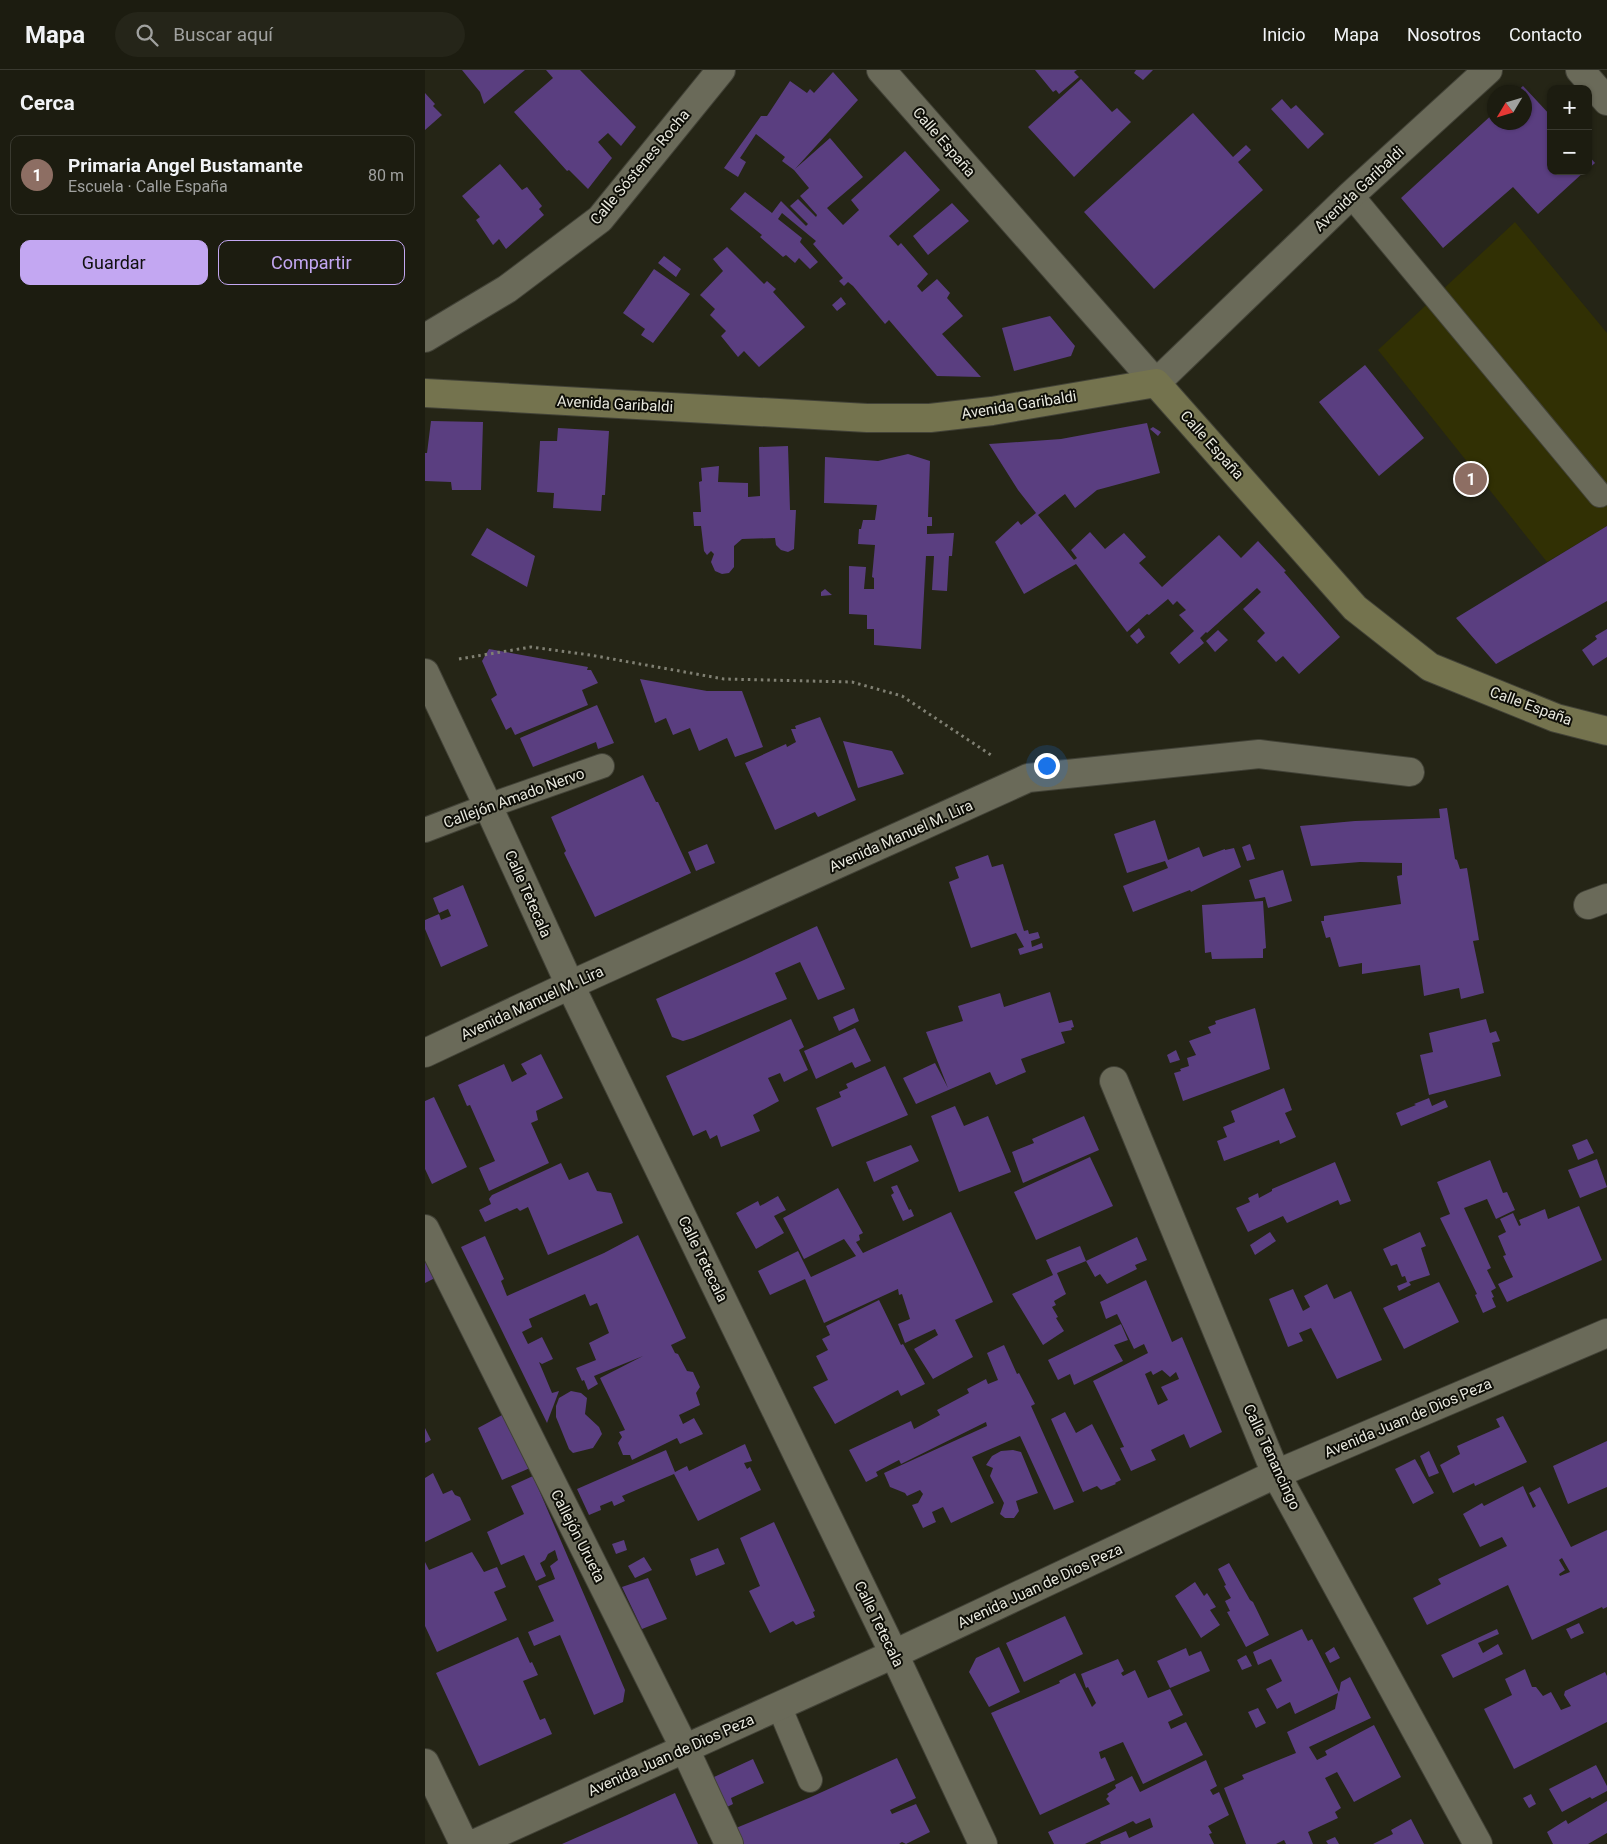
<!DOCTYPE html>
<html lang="es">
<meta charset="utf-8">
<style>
body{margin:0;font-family:Roboto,sans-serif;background:#252519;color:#f1f3f6}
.controls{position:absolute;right:15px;top:15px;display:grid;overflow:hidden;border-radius:10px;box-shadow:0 1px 4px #0004}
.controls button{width:45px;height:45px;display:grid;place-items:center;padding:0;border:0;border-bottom:1px solid #3a3a30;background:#1c1c10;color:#f1f3f6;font:25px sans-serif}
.compass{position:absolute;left:1062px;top:15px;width:45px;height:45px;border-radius:50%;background:#1c1c10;box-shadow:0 1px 4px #0004;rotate:232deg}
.you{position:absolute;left:621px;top:695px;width:18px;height:18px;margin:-12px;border:4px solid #fff;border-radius:50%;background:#1a73e8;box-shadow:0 0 0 8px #1a73e833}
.badge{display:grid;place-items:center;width:32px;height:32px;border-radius:50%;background:#c3a7f2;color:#fff;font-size:16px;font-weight:700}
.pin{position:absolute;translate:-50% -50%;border:2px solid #fff;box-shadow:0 1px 5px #0006}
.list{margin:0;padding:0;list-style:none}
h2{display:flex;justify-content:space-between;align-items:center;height:65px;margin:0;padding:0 20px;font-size:21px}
h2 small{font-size:16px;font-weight:400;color:#a0a19f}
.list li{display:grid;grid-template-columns:32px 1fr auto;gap:15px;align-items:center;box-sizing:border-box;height:80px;margin:0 10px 10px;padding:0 10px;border:1px solid #3a3a30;border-radius:10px}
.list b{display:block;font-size:19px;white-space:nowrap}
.list p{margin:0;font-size:16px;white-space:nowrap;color:#a0a19f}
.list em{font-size:16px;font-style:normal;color:#a0a19f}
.actions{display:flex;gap:10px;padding:15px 20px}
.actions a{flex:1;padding:11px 0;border:1px solid #c3a7f2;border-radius:10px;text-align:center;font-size:18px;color:#c3a7f2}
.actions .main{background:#c3a7f2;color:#111}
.icon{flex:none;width:28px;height:28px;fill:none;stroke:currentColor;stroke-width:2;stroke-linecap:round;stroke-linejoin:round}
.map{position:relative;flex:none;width:1182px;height:1774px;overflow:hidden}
header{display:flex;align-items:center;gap:30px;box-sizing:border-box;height:70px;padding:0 25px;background:#1c1c10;border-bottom:1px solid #3a3a30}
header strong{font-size:24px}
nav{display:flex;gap:28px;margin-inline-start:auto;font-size:18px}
.search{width:350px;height:45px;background:#252519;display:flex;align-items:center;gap:12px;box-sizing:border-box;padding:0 18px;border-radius:28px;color:#a0a19f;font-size:19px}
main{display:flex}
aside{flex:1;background:#1c1c10}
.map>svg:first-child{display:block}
.green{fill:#313004}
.building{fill:#5a3e80;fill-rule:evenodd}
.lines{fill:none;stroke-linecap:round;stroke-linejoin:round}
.lane-casing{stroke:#424237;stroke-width:26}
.street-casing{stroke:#424237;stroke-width:30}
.secondary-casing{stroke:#424237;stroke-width:30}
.path{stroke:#808073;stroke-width:3;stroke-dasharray:2.5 4;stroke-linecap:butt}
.lane{stroke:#6a6a59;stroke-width:24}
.street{stroke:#6a6a59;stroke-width:28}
.secondary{stroke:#74734e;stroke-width:28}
.labels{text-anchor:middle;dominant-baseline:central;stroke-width:4;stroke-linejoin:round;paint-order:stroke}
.street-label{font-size:15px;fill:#e8e8de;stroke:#0e0e07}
</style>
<header>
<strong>Mapa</strong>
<div class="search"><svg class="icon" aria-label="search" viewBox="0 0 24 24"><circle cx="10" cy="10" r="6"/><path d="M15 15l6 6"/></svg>Buscar aquí</div>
<nav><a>Inicio</a><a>Mapa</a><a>Nosotros</a><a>Contacto</a></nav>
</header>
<main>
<aside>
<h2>Cerca<small></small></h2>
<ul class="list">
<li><span class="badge" style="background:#8d6e63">1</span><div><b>Primaria Angel Bustamante</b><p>Escuela · Calle España</p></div><em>80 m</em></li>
</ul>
<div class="actions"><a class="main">Guardar</a><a>Compartir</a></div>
</aside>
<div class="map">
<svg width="1182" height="1774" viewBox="0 0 1182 1774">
<rect width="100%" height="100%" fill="#252516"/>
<path class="green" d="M1090,152l92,111v193l-60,36 -169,-212z"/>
<path class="building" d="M37,0h63l-41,34 -4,-12z
M121,0h34l56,57 -15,19 -13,-13 -10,9 14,16 -24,31 -19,-19 -2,1 -53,-59 39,-34z
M610,0h42l-3,2 5,5 -20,17 -3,-4 -3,2z
M711,0h17l-10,10 -9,-7z
M408,2l25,28 -63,69 35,-31 33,39 -36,31 16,17 16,-15 -8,-10 54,-49 35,39 -51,46 9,10 3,-3 27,31 -11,12 5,6 15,-13 13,14 -3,5 16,18 -21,18 39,43 -44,-1 -48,-56 -4,4 -32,-38 -5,-4 -4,4 -5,-5 4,-3 -30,-34 3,-3 -34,-28 -4,6 24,19 -2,4 18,20 -8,7 -11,-11 -4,5 -9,-8 -3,2 -23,-20 2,-2 -32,-26 15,-17 27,21 9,-12 25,25 2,-2 -18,-18 8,-7 18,18 1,-2 -17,-19 9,-8 -15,-18 -12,-9 3,-4 -29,-23 -16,24 6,4 -8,15 -14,-9 37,-52h6l23,-35 17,12 3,-4 4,4z
M656,9l31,33 5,-4 14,14 -57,55 -46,-50z
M1098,16l28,30v55h34l-47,43 -25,-27 -70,61 -42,-50 94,-86v10h30v-30h-9z
M0,23l10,11 -2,2 9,9 -17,15z
M857,29l9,10 5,-4 28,29 -16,15 -37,-40z
M768,43l40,44 13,-12 5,5 -13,12 25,28 -109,99 -70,-77z
M1163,85l7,8 -7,6z
M75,94l22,26 5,-3 15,19 -3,3 5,6 -38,34 -7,-10 -6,6 -17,-25 4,-3 -18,-21z
M527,133l17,18 -41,34 -15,-19z
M302,177l37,37 3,-3 9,8 -3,3 32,35 -46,40 -15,-16 -6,6 -17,-21 5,-5 -16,-16 5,-6 -15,-14 23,-24 -10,-12z
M239,186l17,13 -5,8 -18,-14z
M229,199l36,25 -37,49 -12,-8 4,-6 -22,-16z
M416,227l5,7 -9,7 -5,-6z
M625,246l25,30 -4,10 -57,15 -12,-43z
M940,295l59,73 -45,38 -60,-74z
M6,351l52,1 -2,68h-29l-1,-8 -26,-1v-28h2z
M722,353l13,50 -63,17 -22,18 -10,-14 -27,21 36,45 3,-2 -6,-8 19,-18 15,17 19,-16 22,24 -7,6 23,24 57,-52 22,23 17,-17 28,30 -2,1 56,65 -41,37 -16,-18 -7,6 -19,-21 8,-8 -22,-24 18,-17 -4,-4 -50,45 -1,-1 -6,6 4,5 -25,21 -9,-11 24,-22 -15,-16 7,-5 -9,-9 -4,4 -5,-6 -19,16 -2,-1 -20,18 -51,-68 -52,30 -29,-52 23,-21 3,4 15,-12 -18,-23 -29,-46 72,-5z
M728,357l8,5 -3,4 -8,-7z
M133,358l51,3 -4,64h-3l-1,16 -48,-3 1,-15 -17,-1 3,-51h17z
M363,376l2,64h6l-2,39 -6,3 -7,-2 -5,-5 -1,-7 -33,1 -8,7v21l-5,6 -7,1 -7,-3 -4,-9 3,-8 -3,-3 -4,4 -3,-4 -3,-25h-7l-1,-14h8l-2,-30 3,-1 -1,-13 18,-2 -1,16 30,1v14l12,-1 -1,-49z
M483,384l22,7 -2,56h4v9h-5v8l27,-1 -2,23h-3l-2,35 -15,-1 2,-34h-8l-5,93 -47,-4v-16h-7v-14l-18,-1v-48l17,1 -2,22h10v-11l-2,-1 3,-32 -17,-1 1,-15h2l2,-9h12l2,-15 -53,-2 1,-46 53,4z
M1182,456v75l-111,63 -40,-46z
M62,458l48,28 -8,31 -56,-32z
M400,519l7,6 -11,1v-4z
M714,558l6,9 -8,7 -7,-8z
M1182,559v28l-14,9 -11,-16 15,-11 -2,-3z
M793,560l10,10 -13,12 -9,-11z
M64,579l99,18 -1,3h4l7,13 -16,7 6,15 -73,30 -4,-8 -5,3 -15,-31 6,-4 -15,-34z
M215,609l67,12h35l21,56 -28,10 -8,-19 -28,13 -9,-23 -17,7 -7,-17 -11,5z
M172,635l17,38 -16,6 -2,-7 -63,25 -13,-29z
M395,647l36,83 -38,17 -3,-5 -40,18 -30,-67 41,-19 1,3 9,-5 -5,-13h5l-1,-3z
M418,671l49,10 12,23 -46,14z
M218,705l13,27h2l33,71 -96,44 -31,-64 2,-2 -15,-34z
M1022,738l8,51 2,1 3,9 7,-1 12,72 -6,1 11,52 -23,6 -2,-11 -35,8 -4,-31 -58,9v-11l-23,4 -9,-30 -4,1 -5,-17h3v-5l77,-12 -4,-28 5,-1v-12l-42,-1 -49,4 -11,-40 55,-5 85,-3 -1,-9z
M730,750l13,40 31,-13 4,10 22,-8v1l9,-2 7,19 -50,25 -1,-2 -57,22 -10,-26 45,-18 -3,-7 -38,12 -13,-39z
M282,774l8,19 -19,8 -8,-19z
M825,774l5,15 -8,2 -5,-14z
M563,785l4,12 11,-3 21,67 4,-1 1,4 9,-2 2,6 -9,3 1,6 10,-4 1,5 -23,7 -2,-6 6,-2 -8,-14 -45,15 -22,-66 10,-4 -4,-11z
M858,800l9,31 -24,7 -3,-11 -10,2 -6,-19z
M38,815l25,61 -47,21 -16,-38v-9l14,-6 2,6 10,-4 -3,-7 -9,4 -6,-15z
M838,831l3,47 -3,1v9l-51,1 -1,-7 -6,1 -3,-48z
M392,856l28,63 -27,11 -18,-38 -25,11 12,26 -94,39 -10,3 -11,-4 -16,-38 88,-39z
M625,922l9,31 13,-3 2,7 -3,1 1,2 -11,2 4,11 -44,16 5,13 -30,13 -6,-13 -74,32 -13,-26 32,-15 13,25 -22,-56 37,-11 -5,-15 42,-13 4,14z
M429,938l5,13 -20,10 -6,-14z
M830,938l15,61 -87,32 -9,-28 7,-2 -1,-2 9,-3 -2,-8 9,-3 -7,-14 22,-8 -3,-6 8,-3 -1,-3z
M366,949l13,28 -5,3 9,20 -24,12 -4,-9 -12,5 11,23 -26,14 7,16 -39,16 -4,-12 -7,4 -4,-9 -13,6 -27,-60z
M1061,949l4,14 6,-2 4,10 -8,2 9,33 -72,19 -9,-40 13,-3 -4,-19z
M430,958l16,33 -16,7 -3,-6 -36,17 -12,-28z
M751,980l4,10 -10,3 -3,-8z
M116,984l22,44 -27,13 2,9 -7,3 18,40 -60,28 -10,-23 16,-7 -25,-56 -3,1 -9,-21 46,-21 8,18 15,-8 -6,-10z
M460,996l23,49 -76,32 -16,-39 25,-11 -2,-5 9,-4 -2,-4z
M859,1018l8,22 -7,3 11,24 -16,7 -1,-4 -55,21 -7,-20 10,-4 -4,-10 12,-5 -4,-11z
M9,1027l33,70 -35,17 -7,-15v-68z
M1004,1028l3,8 13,-6 3,7 -47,19 -5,-13 20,-8 -2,-1z
M530,1036l9,20 24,-10 23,56 -52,20 -28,-76z
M659,1046l15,34 -76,33 -11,-31 22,-9 -2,-4z
M1162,1069l7,14 -16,7 -6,-15z
M486,1075l8,16 -45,21 -8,-20z
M665,1087l23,49 -77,34 -22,-48z
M1172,1089l10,28 -27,11 -12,-28z
M1065,1090l13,33 4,-1 8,18 -19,9 -9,-20 -23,9 27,60 -4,2 9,18 -5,3 3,6 -2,1 4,9 -13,6 -8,-18 2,-1 -37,-76 10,-4 -13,-32z
M910,1092l16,39 -11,4 -2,-5 -51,23 -4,-7 -35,16 -12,-24 14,-6 -2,-4 10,-5 1,5 13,-7v-2z
M136,1093l8,17 19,-8 9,19 14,2 12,30 -75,32 -20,-48 -8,4 -3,-3 -32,14 -6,-12 12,-6 -2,-5 3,-4z
M472,1115l12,25 2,-1 3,7 -11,5 -12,-26 3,-2 -3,-6z
M413,1118l25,45 -4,2 1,5 -4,2 7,11 88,-41 42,90 -38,18 18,37 -40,22 -19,-30 24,-14 -3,-6 -30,14 -7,-19 12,-5 -8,-25 -3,1 -1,-6 -74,34 -19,-44 -35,16 -12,-24 40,-20 13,26 45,-21 -12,-17 -40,20 -21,-41z
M353,1126l8,14 -12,6 10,17 -28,16 -20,-36 22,-12 2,5z
M1154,1136l23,54 -95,42 -9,-18 15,-7 -10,-21 3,-1 -8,-19 8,-4 -6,-13 13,-6 6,13 2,-1 -2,-5 26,-11 3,10z
M845,1162l6,9 -21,14 -5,-10z
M995,1162l6,14 -5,2 9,27 -21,7 2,3 -12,6 -2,-5 10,-4 -2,-6 -3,1 -5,-13 -6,2 -8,-17z
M213,1165l48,103 -15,7 4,8 3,1 9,17 6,1 7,15 -4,6 4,12 -21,10 4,9 11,-6 9,16 -23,10 -3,-6 -45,22 -2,-5h-7l-5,-12 4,-6 -3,-5 6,-2 -25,-52 43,-22 -49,20 4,8 -10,6 -4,-10 -2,1 -6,-13 20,-8 -7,-17 20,-10 -12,-30 -7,3 -5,-12 -56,25 3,8 -10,5 6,12 14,-7 11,22 -11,5 -3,-2 13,31 7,-2 -12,32 -86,-176 24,-11 19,43 -3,2 6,15 97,-43z
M712,1167l10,23 -12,5 2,4 -30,15 -7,-10 -5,3 -9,-16z
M655,1176l6,15 -29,12 9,21 -12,7 2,4 -4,2 6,10 -2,1 8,13 -21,14 -31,-51 41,-19 -7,-15z
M0,1177l14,29 -14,7z
M721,1210l26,62 10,-5 40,95 -32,16 -6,-14 -33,16 5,10 -25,11 -11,-23 4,-1 -31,-66 55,-28 -4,-9 -10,5 -17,-35 -11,5 -6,-17zM737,1300l8,7 6,-5 3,7 -18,8 7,13 -10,5 -13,-31 6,-3 2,4z
M1014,1212l20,40 -55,27 -21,-41z
M902,1214l7,15 17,-8 31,69 -45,19 -26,-51 -12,5 4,8 -15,6 -19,-48 24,-10 10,22 7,-4 -6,-11z
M454,1230l22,45 2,-1 22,40 -24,12 -3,-6 -63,34 -22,-37 15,-7 -12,-24 12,-6 -6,-11 8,-4 -4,-9z
M696,1254l7,16 -14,5 9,16 -49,24 -4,-11 -12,6 -10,-20z
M579,1275l13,29 2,-1 16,31 -4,2 43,96 -20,8 -34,-74 -48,21 22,46 -43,20 -8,-16 -11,5 4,10 -13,6 -11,-23 6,-2 5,-9 -3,-4 -13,6 -2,-3 -15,-6 -6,-14 103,-47 -1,-4 -85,42 -2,-4 -23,12 2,4 -12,6 -17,-32 62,-29 3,8 26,-14 -3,-5 32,-17 -2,-4 19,-10 2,5 10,-4 -11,-27z
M146,1321l10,2 6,5 -2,16 14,13 3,7 -9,14 -20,5 -4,-4 -13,-32v-11l3,-8z
M640,1342l11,21 16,-9 29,56 -6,3 1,1 -15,6 -4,-4 -14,6 -32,-73z
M79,1344l26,54 -28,12 -24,-52z
M1078,1346l24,46 -52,24 -1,-3 -21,10 -13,-28 20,-11 -3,-8 43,-19 -4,-8z
M0,1358l6,12 -6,3z
M1182,1371v46l-39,17 -15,-38z
M320,1374l7,17 -8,2 3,6 3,-2 11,23 -63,31 -24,-47 -52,22 3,5 -11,5 -2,-5 -12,5 1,4 -12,5 -12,-26 89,-39 9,22 12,-6 2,5z
M588,1380l8,2 17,41 -22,8 3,10 -5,7h-9l-5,-4 4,-11 -14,-27 3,-8 -7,-3 6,-9 9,-5z
M1004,1381l10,22 -10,4 -9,-21z
M990,1389l19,34 -21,11 -18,-35z
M8,1403l10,21 9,-4 3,5 5,2 11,23 -46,22v-64z
M108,1406l92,214 -2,12 -29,13 -34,-80 -26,11 -6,-14 26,-11 -16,-35 17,-7 -5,-13 8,-6 -3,-10 -7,4 -3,6 -5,3 6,13 -10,5 -12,-26 -23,10 -14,-33 37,-18 -13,-28z
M1098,1416l10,22 3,-2 -7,-13 11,-6 31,60 36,-17v77l-4,2 -1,-2 -70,33 -24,-55 -81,40 -14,-27 28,-14 -3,-5 69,-33 -5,-9 -22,10 -17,-33 19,-11 2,3zM1137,1488l8,14 -10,4 -1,-2 6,-4 -6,-10z
M349,1452l41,89 -2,1 2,5 -19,8 -3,-4 -23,12 -21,-42 11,-5 -20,-48z
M199,1470l3,10 -11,4 -4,-10z
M293,1478l7,16 -29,12 -6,-17z
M47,1482l12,20 13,-5 9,20 -12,5 13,28 -70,32 -12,-26v-64l4,8z
M219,1487l8,13 -17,8 -7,-12z
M804,1493l21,37 3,2 16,33 -23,12 -19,-35 3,-1 -5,-10 6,-3 -7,-12 2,-1 -8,-16z
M223,1508l19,41 -25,10 -20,-42z
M770,1512l9,14 3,-3 9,14 -6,3 10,15 -19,13 -26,-42z
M640,1546l18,38 -59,28 -18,-39z
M1154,1553l5,10 -13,6 -5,-10z
M877,1559l6,12 4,-2 27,53 2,-10 9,-5 21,41 -62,29 8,13 10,-5 -2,-4 49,-26 27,52 -47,25 -17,-30 -12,6 16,30 -6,4 3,6 -30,14 5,12h-27l-2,-4 -8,4h-30l-22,-56 20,-9 -2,-4 54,-22 -9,-21 48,-23 3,-16 -43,21 -5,-12 -13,7 -11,-20 16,-8 -11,-22 -13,6 -5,-13z
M1072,1559l2,5 -21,9 5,10 15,-9 5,10 -50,24 -12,-23z
M93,1567l12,26 2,-1 6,13 -15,6 17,39 5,-2 7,16 -73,32 -43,-93z
M574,1577l21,45 -31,15 -20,-35 7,-14z
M909,1577l6,11 -10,5 -5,-10z
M761,1578l3,8 12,-5 9,20 -40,17 -13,-27z
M821,1585l6,11 -10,4 -5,-10z
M693,1589l6,12 -3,2 2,3 12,-6 13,28 22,-9 13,26 -15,7 3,7 15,-7 17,33 -60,29 -20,-42 -24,10 2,7 4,-2 10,23 -75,35 -49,-102 69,-30 -1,-2 16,-8 17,34 4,-4 -8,-16 -2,1 -5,-14z
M1100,1599l7,18h4l7,9 8,-4 10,18 10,-4 -7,-11 1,-4 40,-19 2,4v46l-93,47 -30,-60 28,-14 -7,-16z
M833,1638l8,15 -10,5 -8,-16z
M472,1688l19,40 -26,12 2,4 24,-10 14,28 -24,12 -4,-2 -3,2h-155l-8,-16 75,-31z
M328,1689l11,24 -33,15 2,6 -6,3 -13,-30z
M781,1690l11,26 -7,4 3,5 6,-3 10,23 -21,11 4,7 -3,1 5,10h-113l-1,-2 26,-11 3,7 24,-11 -3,-9 -14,6 -3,-3 -48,23h-31l-6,-12 62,-28 -4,-5 3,-3 -2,-2 9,-6 -1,-3 17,-9 8,16z
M1171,1695l11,21v5l-15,8 -2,-2 -28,15 -13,-23z
M250,1723l23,51h-136l63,-28z
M1106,1724l5,10 -7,4 -6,-10z
M1182,1731v32l-19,11h-35l-6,-12 19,-12 2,4z
M986,1749l13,25h-51l20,-10 -2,-4z
M910,1767l4,7h-11l-2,-3z"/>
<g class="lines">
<g class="lane-casing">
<path id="lane" d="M926,125l249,300
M0,760l63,-24 114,-40
M354,1636l31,74"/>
</g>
<g class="street-casing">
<path id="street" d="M456,0l275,313 195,-188 137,-125
M1155,0l27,31
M0,268l82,-49 93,-70 121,-149
M0,603l63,133 82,179 324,669 89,190
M1163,835l19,-7
M0,983l145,-68 458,-207 231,-24 151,18
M689,1011l162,393 202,370
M0,1159l260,520 44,95
M0,1693l39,81
M49,1774l420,-190 382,-180 331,-141"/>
</g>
<g class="secondary-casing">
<path id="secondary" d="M0,323l442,25h63l62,-7 164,-28 199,225 75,59 126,51 51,13"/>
</g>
<path class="path" d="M34,589l72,-12 59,8 134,24 128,3 50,14 89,59"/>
<use href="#lane" class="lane"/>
<use href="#street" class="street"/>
<use href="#secondary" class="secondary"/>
</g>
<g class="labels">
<g class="street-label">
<text transform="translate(519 72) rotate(49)">Calle España</text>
<text transform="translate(215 97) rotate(-50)">Calle Sóstenes Rocha</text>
<text transform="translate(934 119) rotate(-43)">Avenida Garibaldi</text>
<text transform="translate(190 334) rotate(3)">Avenida Garibaldi</text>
<text transform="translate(594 335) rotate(-9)">Avenida Garibaldi</text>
<text transform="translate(787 375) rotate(48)">Calle España</text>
<text transform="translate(1106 636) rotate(20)">Calle España</text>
<text transform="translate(89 728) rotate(-20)">Callejón Amado Nervo</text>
<text transform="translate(476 766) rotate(-24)">Avenida Manuel M. Lira</text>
<text transform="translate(103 824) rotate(66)">Calle Tetecala</text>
<text transform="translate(107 933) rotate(-25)">Avenida Manuel M. Lira</text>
<text transform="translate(278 1189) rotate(64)">Calle Tetecala</text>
<text transform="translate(983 1348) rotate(-23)">Avenida Juan de Dios Peza</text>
<text transform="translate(847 1387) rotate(65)">Calle Tenancingo</text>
<text transform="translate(153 1466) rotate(63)">Callejón Urueta</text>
<text transform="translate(615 1516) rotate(-25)">Avenida Juan de Dios Peza</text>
<text transform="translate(454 1554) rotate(64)">Calle Tetecala</text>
<text transform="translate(246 1685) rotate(-24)">Avenida Juan de Dios Peza</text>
</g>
</g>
</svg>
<div class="controls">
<button>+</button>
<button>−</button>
</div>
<svg class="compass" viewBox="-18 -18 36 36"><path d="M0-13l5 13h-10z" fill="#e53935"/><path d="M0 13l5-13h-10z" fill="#a0a19f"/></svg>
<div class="you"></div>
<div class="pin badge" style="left:1046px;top:409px;background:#8d6e63">1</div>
</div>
</main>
